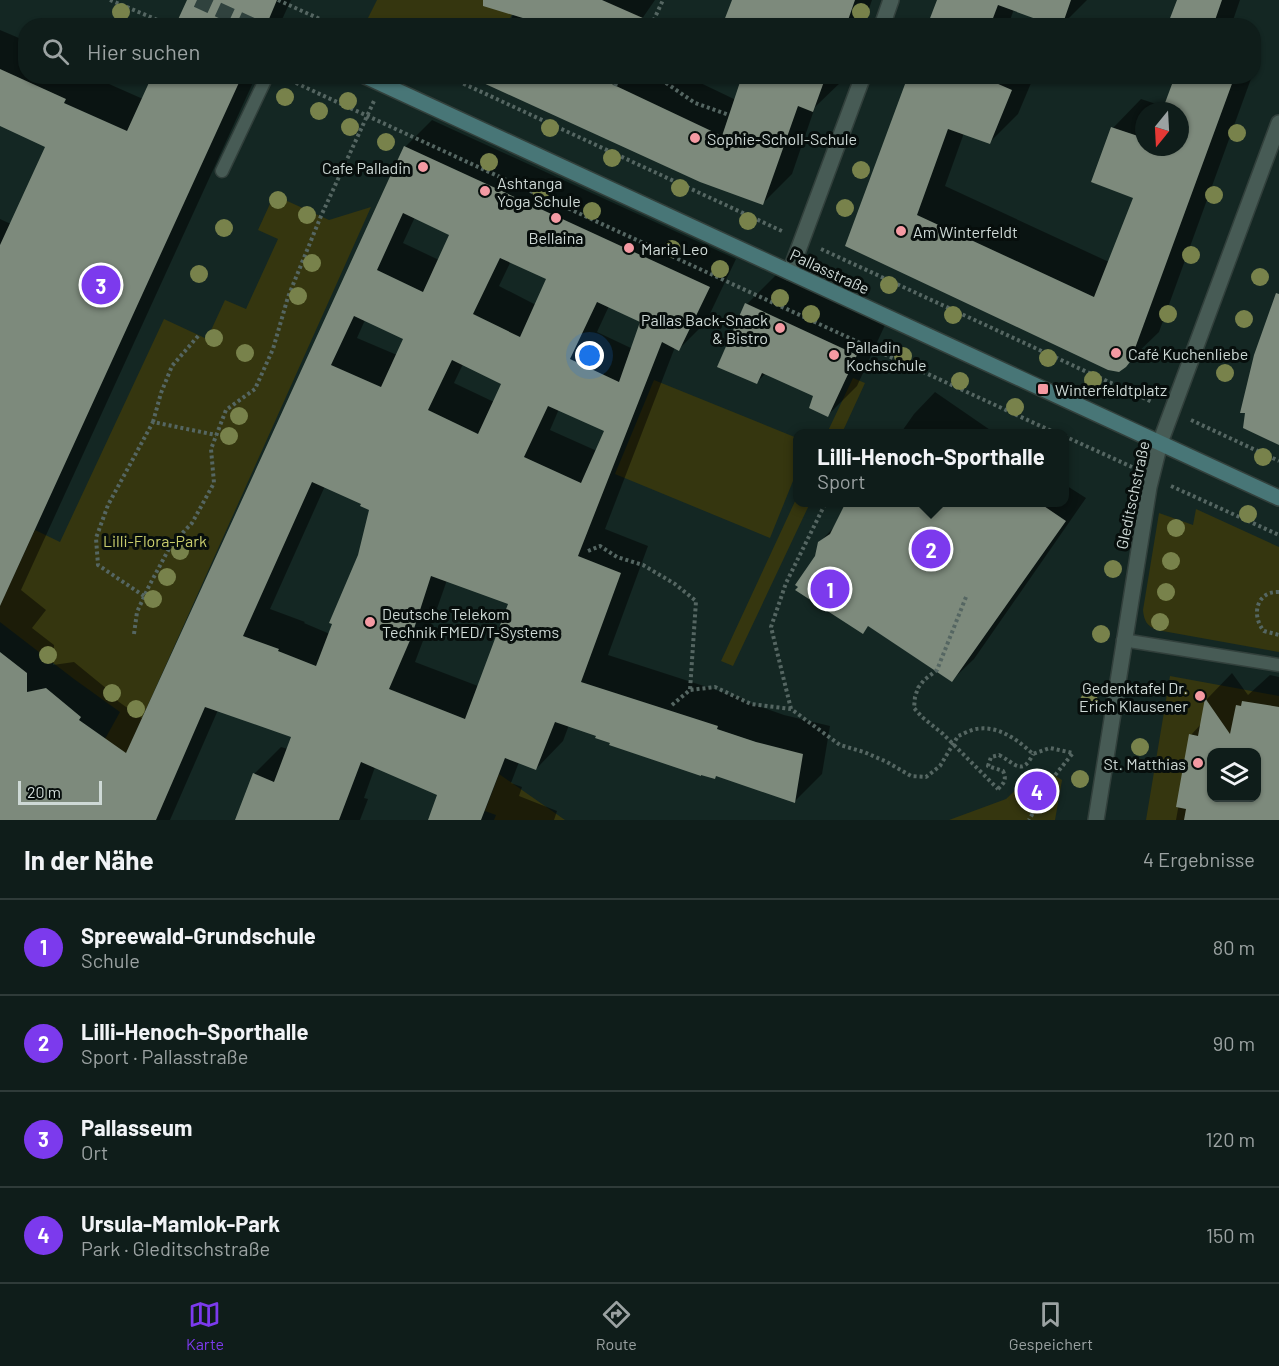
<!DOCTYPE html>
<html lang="de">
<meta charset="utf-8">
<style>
body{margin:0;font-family:Barlow,sans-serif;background:#182623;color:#f1f3f6}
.controls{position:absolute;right:18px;bottom:18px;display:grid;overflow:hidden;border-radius:12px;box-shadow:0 2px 4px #0004}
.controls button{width:54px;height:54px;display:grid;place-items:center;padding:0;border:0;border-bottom:2px solid #2f3b39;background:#0f1d1a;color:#f1f3f6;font:30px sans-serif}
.compass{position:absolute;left:1135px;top:102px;width:54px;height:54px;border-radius:50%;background:#0f1d1a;box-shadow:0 2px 4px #0004;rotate:198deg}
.scale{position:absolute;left:18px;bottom:15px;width:84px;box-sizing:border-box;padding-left:6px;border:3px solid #ced9d6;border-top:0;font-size:16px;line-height:21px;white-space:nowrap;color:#ced9d6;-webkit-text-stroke:4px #070e0c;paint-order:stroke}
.you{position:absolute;left:590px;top:356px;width:21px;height:21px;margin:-15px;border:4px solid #fff;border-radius:50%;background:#1a73e8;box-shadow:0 0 0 9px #1a73e833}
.badge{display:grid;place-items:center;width:39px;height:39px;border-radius:50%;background:#7c3aed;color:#fff;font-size:20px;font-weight:700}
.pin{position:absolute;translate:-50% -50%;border:3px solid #fff;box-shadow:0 2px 6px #0006}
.popup{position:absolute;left:793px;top:429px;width:276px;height:78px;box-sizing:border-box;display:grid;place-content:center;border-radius:12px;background:#0f1d1a;filter:drop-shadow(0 2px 4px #0005);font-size:20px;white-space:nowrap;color:#9ba2a2}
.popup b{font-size:22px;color:#f1f3f6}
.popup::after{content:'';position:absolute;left:50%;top:100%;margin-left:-12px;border:12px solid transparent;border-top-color:#0f1d1a}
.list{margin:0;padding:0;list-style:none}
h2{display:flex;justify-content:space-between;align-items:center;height:78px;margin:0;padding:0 24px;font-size:26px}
h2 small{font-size:20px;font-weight:400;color:#9ba2a2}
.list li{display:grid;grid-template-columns:39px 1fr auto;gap:18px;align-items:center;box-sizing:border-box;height:96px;padding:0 24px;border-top:2px solid #2f3b39}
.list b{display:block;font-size:22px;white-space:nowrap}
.list p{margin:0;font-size:20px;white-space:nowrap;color:#9ba2a2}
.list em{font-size:20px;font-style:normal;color:#9ba2a2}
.icon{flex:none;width:33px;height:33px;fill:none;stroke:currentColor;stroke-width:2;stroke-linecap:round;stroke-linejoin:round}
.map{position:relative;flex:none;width:1279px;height:820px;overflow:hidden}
.search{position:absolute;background:#0f1d1a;box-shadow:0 2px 4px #0004;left:18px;right:18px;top:18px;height:66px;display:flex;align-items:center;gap:15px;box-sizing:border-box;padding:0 21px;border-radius:24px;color:#9ba2a2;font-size:22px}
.sheet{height:462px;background:#0f1d1a}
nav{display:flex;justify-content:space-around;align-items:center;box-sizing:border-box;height:84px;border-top:2px solid #2f3b39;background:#0f1d1a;font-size:16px;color:#9ba2a2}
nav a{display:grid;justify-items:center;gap:3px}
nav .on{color:#7c3aed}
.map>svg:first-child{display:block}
.green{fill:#35360f;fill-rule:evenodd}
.shadow{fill:#0007;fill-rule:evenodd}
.building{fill:#7d8a7c;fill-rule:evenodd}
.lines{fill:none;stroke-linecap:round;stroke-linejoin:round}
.secondary-tunnel{stroke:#30423e;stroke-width:15;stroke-dasharray:15 8;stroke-linecap:butt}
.service-casing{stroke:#32403c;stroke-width:15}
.minor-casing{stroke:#32403c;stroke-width:18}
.secondary-casing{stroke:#32403c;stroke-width:18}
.path{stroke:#556662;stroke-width:4;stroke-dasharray:3 3;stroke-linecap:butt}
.service{stroke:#475b55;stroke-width:12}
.minor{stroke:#475b55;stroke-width:15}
.secondary{stroke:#487677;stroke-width:15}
.path-bridge{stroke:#556662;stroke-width:4;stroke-dasharray:3 3;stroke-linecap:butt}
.tree{fill:#78824b}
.poi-dot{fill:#f49aa3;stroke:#070e0c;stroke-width:2}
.labels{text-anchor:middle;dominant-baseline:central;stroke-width:6;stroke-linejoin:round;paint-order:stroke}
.poi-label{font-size:16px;fill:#ced9d6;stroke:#070e0c;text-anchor:start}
.street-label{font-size:16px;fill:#ced9d6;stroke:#070e0c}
.park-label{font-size:16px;fill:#c9cd6c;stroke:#070e0c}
</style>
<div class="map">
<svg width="1279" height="820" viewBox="0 0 1279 820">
<rect width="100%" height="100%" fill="#142723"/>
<path class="green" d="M377,0h142l-12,25 -139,1 -3,-2z
M274,195l55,25 42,-13 -245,547 -21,-15 15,-27 -46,-33 -74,-57v-17l35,-75 25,12 104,-223 43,20 18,-39 21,9 32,-70 -20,-9z
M853,378l12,5 -23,50h-15z
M654,380l143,58v33l-27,67 -155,-64z
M797,497l1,5 12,1 -77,163 -12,-5z
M1196,509l83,38v105l-122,-22c-10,-4 -13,-9 -14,-20l16,-97 34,12z
M1170,676l109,20v124h-133zM1212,752h44v46h-44z
M1035,772h14l13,8 -7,40h-106l57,-21z
M499,774l66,46h-71l2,-5 -11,-4z"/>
<path class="shadow" d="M188,0h103l-12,26h-102z
M520,0h135l-18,26h-129z
M734,0h138l-9,26h-139z
M938,0h149l-26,26 -47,-17 -6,17h-79z
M1179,0h61l-9,26h-62z
M0,30l26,11v35h65l52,23 10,-23h103l-235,514 25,20 -14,18 22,17 -1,20 21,-3 33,27 -2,3 38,27 262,-572 27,-27 304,139 -30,63 -27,27 -4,-2 -70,182 43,17 -40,109 136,44v2l40,14 46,11 -8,48 -27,27 -78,-26 -2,2 -146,-52 -6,16 -27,28 -17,-7 -8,21 11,4 -3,9 38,15 -3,9h-125l10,-26 -64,-27 -11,31 4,1 -8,21h-123l17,-46 27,-27 7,2 5,-13 -75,-26 -48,110h-170v-601l11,5 36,-78 -47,-22zM415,217l36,17 -12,26 -36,-17zM511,261l37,17 -12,27 -37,-19zM609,306l33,16 -9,27 -36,-17zM365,320l40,18 -8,17 -40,-17zM463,364l40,19 -9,19 -40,-19zM559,409l47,22 -9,20 -47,-21zM325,486l38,17 8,6 -12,46 -29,79 -26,-11 1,-1 -35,-13zM447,580l63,23 -32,83 -63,-24 14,-37 3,-2z
M1254,49l7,3 -7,21z
M485,76h201l50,24 6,-19 -15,-5h117l-2,5 -27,26 -23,67 -29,29z
M910,76h124l-16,38 -29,29 -25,-10 -19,53 164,76 26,-65 -22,-69 28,-29 24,8 11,-30 -1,-1h77l-93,256 -30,29 -282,-116zM1144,111h36v36h-36z
M776,275l109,50 -28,61 -29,29 -13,-20 -49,-22 -9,9 -10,-78z
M935,392l61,42h-96l14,-20z
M1064,484l22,14 -112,161 -22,21 -83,-55 -7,7 -46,-76 3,-13 16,-17 12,-24h217z
M1232,673l16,22 22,-20 9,2v143h-103l15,-85 11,-12 5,-24zM1212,752h44v46h-44z"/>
<path class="building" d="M187,0h90l-11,26h-91z
M483,0h119l59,26h-112l-66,-20z
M732,0h123l-9,26h-124z
M937,0h134l-9,26h-7l-57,-21 -8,21h-63z
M1177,0h45l-9,26h-46z
M0,69l66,30 -2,4 63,28 25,-55h90l-242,530v-361l45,-98 -45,-21z
M468,76h127l127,60 20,-60h84l-13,36 -15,-6 -35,99 -63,-23z
M908,76h72l32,14 -22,54 -42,-15 -31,86 177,82 39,-99 -42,-16 20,-55 33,11v9h36v-36h-18l13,-35h47l11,5 -103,281 -4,5 -7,5 -11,-2 -263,-124z
M404,146l306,141 -31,64 -17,-9 -84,214 43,17 -40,109 137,44 -1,3 39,13 47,12 -8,49 -79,-27 -1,3 -14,-4v1l-92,-31 1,-2 -15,-5 1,-2 -41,-14 -19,48 -31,-12 -24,62h-53l9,-25 -76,-33 -22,58h-104l18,-47 21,9 17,-45 -86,-30 -49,113h-156v-168l27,21v19l19,-4 35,29 -2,3 47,33zM403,213l46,22 -26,57 -46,-22zM500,258l46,21 -26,58 -47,-23zM597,302l43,20 -21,60 -49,-23zM354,316l49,23 -22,48 -50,-22zM452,360l49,24 -23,50 -50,-24zM548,406l56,25 -23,52 -57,-26zM312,482l49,22 -1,2 9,4 -11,45 -29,68 3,1 -16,42 -38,-15 1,-2 -36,-13zM431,576l77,28 -43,115 -76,-30 22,-51z
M1276,293l3,1v151l-36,-17 2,-15h-5l14,-58z
M745,303l112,52 -29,62 -19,-9 4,-12 -51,-23 -5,11 -40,-17z
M846,502h192l28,19 -114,161 -84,-56 -5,8 -68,-44 3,-3 -3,-2 20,-29 3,-14 12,-8z
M1205,698l25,36 6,-29 5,1 1,-5 37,6v113h-95l2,-11 -10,-2 6,-34 7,-39 9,2zM1212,753h45v45h-45z"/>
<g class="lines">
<path class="secondary-tunnel" d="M197,0l57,26"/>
<g class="service-casing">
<path id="service" d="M222,171l45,-95
M1123,640l156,25"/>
</g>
<g class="minor-casing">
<path id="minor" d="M882,26l9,-26
M790,272l73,-196
M1096,820l53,-333 11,-44 119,-320"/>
</g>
<g class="secondary-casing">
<path id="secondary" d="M365,76l914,422"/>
</g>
<path class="path" d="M110,0l62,26
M278,0l57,26
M651,26l12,-26
M447,76l337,156
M656,76l39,27 34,12
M285,78l773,356
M615,86l4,-10
M821,249l331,153
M1191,420l88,41
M153,422l8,-29 11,-27 27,-31
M1064,436l68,31
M1171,486l108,49
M588,551l12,-5 17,11 26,8 32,19 21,17 -6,89
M1279,592c-23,-1 -28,24 -15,39l15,4
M144,596l-46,-31 -2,-27 12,-33 45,-83 63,13
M134,634l3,-22 12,-26 22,-41 21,-22 22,-40 -3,-34 15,-39 29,-21 18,-40 15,-52 33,-81 53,-115
M672,705l18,-15 25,-3 36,17 40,5 49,36 24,7 23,10 24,14 15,1 14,-11 18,-30c5,-2 12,-6 18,-7 22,-4 42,11 57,25l17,-6 23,5 -21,26 -23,41
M791,709l-20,-82 15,-44 40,-81
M998,789c6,-6 9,-9 5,-18l-15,-5 3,-9 8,-2c16,8 23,22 34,-1"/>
<use href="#service" class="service"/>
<use href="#minor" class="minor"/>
<use href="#secondary" class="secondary"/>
<path class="path-bridge" d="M966,597l-29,73 -13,10 -6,8 -3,9 -1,11 8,9 21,17 55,55"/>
</g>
<g class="tree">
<circle cx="121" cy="12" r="9"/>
<circle cx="861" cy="12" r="9"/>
<circle cx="285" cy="97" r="9"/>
<circle cx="348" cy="101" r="9"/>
<circle cx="319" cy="111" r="9"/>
<circle cx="350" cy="127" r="9"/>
<circle cx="550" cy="128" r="9"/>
<circle cx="1237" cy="133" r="9"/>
<circle cx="386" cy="142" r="9"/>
<circle cx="612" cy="158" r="9"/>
<circle cx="489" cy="162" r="9"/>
<circle cx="861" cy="170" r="9"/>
<circle cx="680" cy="188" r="9"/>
<circle cx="541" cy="191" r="9"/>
<circle cx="1214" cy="195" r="9"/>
<circle cx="278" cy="200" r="9"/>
<circle cx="845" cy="208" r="9"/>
<circle cx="592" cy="211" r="9"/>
<circle cx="307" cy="215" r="9"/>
<circle cx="748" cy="221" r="9"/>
<circle cx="224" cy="228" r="9"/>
<circle cx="672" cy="249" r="9"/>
<circle cx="1191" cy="255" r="9"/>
<circle cx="312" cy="263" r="9"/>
<circle cx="720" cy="269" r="9"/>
<circle cx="199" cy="274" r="9"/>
<circle cx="1260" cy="277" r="9"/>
<circle cx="889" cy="285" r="9"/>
<circle cx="298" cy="296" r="9"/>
<circle cx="780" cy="298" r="9"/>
<circle cx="811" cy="314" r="9"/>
<circle cx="1168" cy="314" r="9"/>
<circle cx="953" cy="315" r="9"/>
<circle cx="1244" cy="319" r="9"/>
<circle cx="214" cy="338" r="9"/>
<circle cx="245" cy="353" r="9"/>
<circle cx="903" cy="356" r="9"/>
<circle cx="1048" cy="358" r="9"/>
<circle cx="1225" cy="373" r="9"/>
<circle cx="1093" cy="380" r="9"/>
<circle cx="960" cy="381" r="9"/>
<circle cx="1015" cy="407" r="9"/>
<circle cx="239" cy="416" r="9"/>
<circle cx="229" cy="436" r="9"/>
<circle cx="1263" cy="457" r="9"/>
<circle cx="1248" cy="514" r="9"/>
<circle cx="1176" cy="528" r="9"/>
<circle cx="180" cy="551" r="9"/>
<circle cx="1171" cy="561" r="9"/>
<circle cx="1113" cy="569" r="9"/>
<circle cx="167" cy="577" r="9"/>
<circle cx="1166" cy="592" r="9"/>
<circle cx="153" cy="599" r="9"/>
<circle cx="1160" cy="622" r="9"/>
<circle cx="1101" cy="634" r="9"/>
<circle cx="48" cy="655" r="9"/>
<circle cx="112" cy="693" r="9"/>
<circle cx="1089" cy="701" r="9"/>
<circle cx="136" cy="709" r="9"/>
<circle cx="1140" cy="747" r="9"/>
<circle cx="1080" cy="779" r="9"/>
</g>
<g class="poi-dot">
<circle cx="695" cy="138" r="6"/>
<circle cx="423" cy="167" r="6"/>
<circle cx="485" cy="191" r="6"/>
<circle cx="556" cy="218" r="6"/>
<circle cx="901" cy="231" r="6"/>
<circle cx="629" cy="248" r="6"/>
<circle cx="780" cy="328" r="6"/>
<circle cx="1116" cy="353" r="6"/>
<circle cx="834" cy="355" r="6"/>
<rect x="1037" y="383" width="12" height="12" rx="3"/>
<circle cx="370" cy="622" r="6"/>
<circle cx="1200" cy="696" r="6"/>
<circle cx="1198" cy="763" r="6"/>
</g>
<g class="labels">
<g class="poi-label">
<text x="707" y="138">Sophie-Scholl-Schule</text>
<text x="411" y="167" text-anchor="end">Cafe Palladin</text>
<text x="497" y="182">Ashtanga<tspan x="497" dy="18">Yoga Schule</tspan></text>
<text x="913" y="231">Am Winterfeldt</text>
<text x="556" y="237" text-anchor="middle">Bellaina</text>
<text x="641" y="248">Maria Leo</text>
<text x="768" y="319" text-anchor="end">Pallas Back-Snack<tspan x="768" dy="18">&amp; Bistro</tspan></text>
<text x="846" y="346">Palladin<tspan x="846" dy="18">Kochschule</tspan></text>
<text x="1128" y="353">Café Kuchenliebe</text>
<text x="1055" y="389">Winterfeldtplatz</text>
<text x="382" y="613">Deutsche Telekom<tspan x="382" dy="18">Technik FMED/T-Systems</tspan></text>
<text x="1188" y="687" text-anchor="end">Gedenktafel Dr.<tspan x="1188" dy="18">Erich Klausener</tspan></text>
<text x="1186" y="763" text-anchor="end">St. Matthias</text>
</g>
<g class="street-label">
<text transform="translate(830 271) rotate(25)">Pallasstraße</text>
<text transform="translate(1132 495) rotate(-78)">Gleditschstraße</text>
</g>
<g class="park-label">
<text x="155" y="540">Lilli-Flora-Park</text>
</g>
</g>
</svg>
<div class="controls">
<button><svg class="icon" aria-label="layers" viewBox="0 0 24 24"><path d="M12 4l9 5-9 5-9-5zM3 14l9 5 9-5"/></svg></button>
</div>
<svg class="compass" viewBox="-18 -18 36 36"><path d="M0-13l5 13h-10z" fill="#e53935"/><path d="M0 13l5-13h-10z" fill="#9ba2a2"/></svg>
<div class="scale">20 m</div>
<div class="you"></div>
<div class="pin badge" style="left:830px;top:589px">1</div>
<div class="pin badge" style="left:931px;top:549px">2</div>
<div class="popup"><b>Lilli-Henoch-Sporthalle</b>Sport</div>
<div class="pin badge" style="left:101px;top:285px">3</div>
<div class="pin badge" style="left:1037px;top:791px">4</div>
<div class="search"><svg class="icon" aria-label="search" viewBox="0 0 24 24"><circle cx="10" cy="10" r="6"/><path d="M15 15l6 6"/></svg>Hier suchen</div>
</div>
<section class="sheet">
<h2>In der Nähe<small>4 Ergebnisse</small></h2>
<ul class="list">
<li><span class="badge">1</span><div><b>Spreewald-Grundschule</b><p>Schule</p></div><em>80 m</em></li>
<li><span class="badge">2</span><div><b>Lilli-Henoch-Sporthalle</b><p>Sport · Pallasstraße</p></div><em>90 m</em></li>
<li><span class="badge">3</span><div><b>Pallasseum</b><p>Ort</p></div><em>120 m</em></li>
<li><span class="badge">4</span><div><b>Ursula-Mamlok-Park</b><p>Park · Gleditschstraße</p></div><em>150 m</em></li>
</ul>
</section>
<nav>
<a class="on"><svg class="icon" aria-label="map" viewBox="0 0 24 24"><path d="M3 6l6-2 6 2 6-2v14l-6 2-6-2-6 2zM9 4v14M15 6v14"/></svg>Karte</a>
<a><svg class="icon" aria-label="directions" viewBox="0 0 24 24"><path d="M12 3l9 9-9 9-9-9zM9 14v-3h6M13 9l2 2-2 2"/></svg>Route</a>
<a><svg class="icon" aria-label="saved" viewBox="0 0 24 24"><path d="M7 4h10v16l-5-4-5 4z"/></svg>Gespeichert</a>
</nav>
